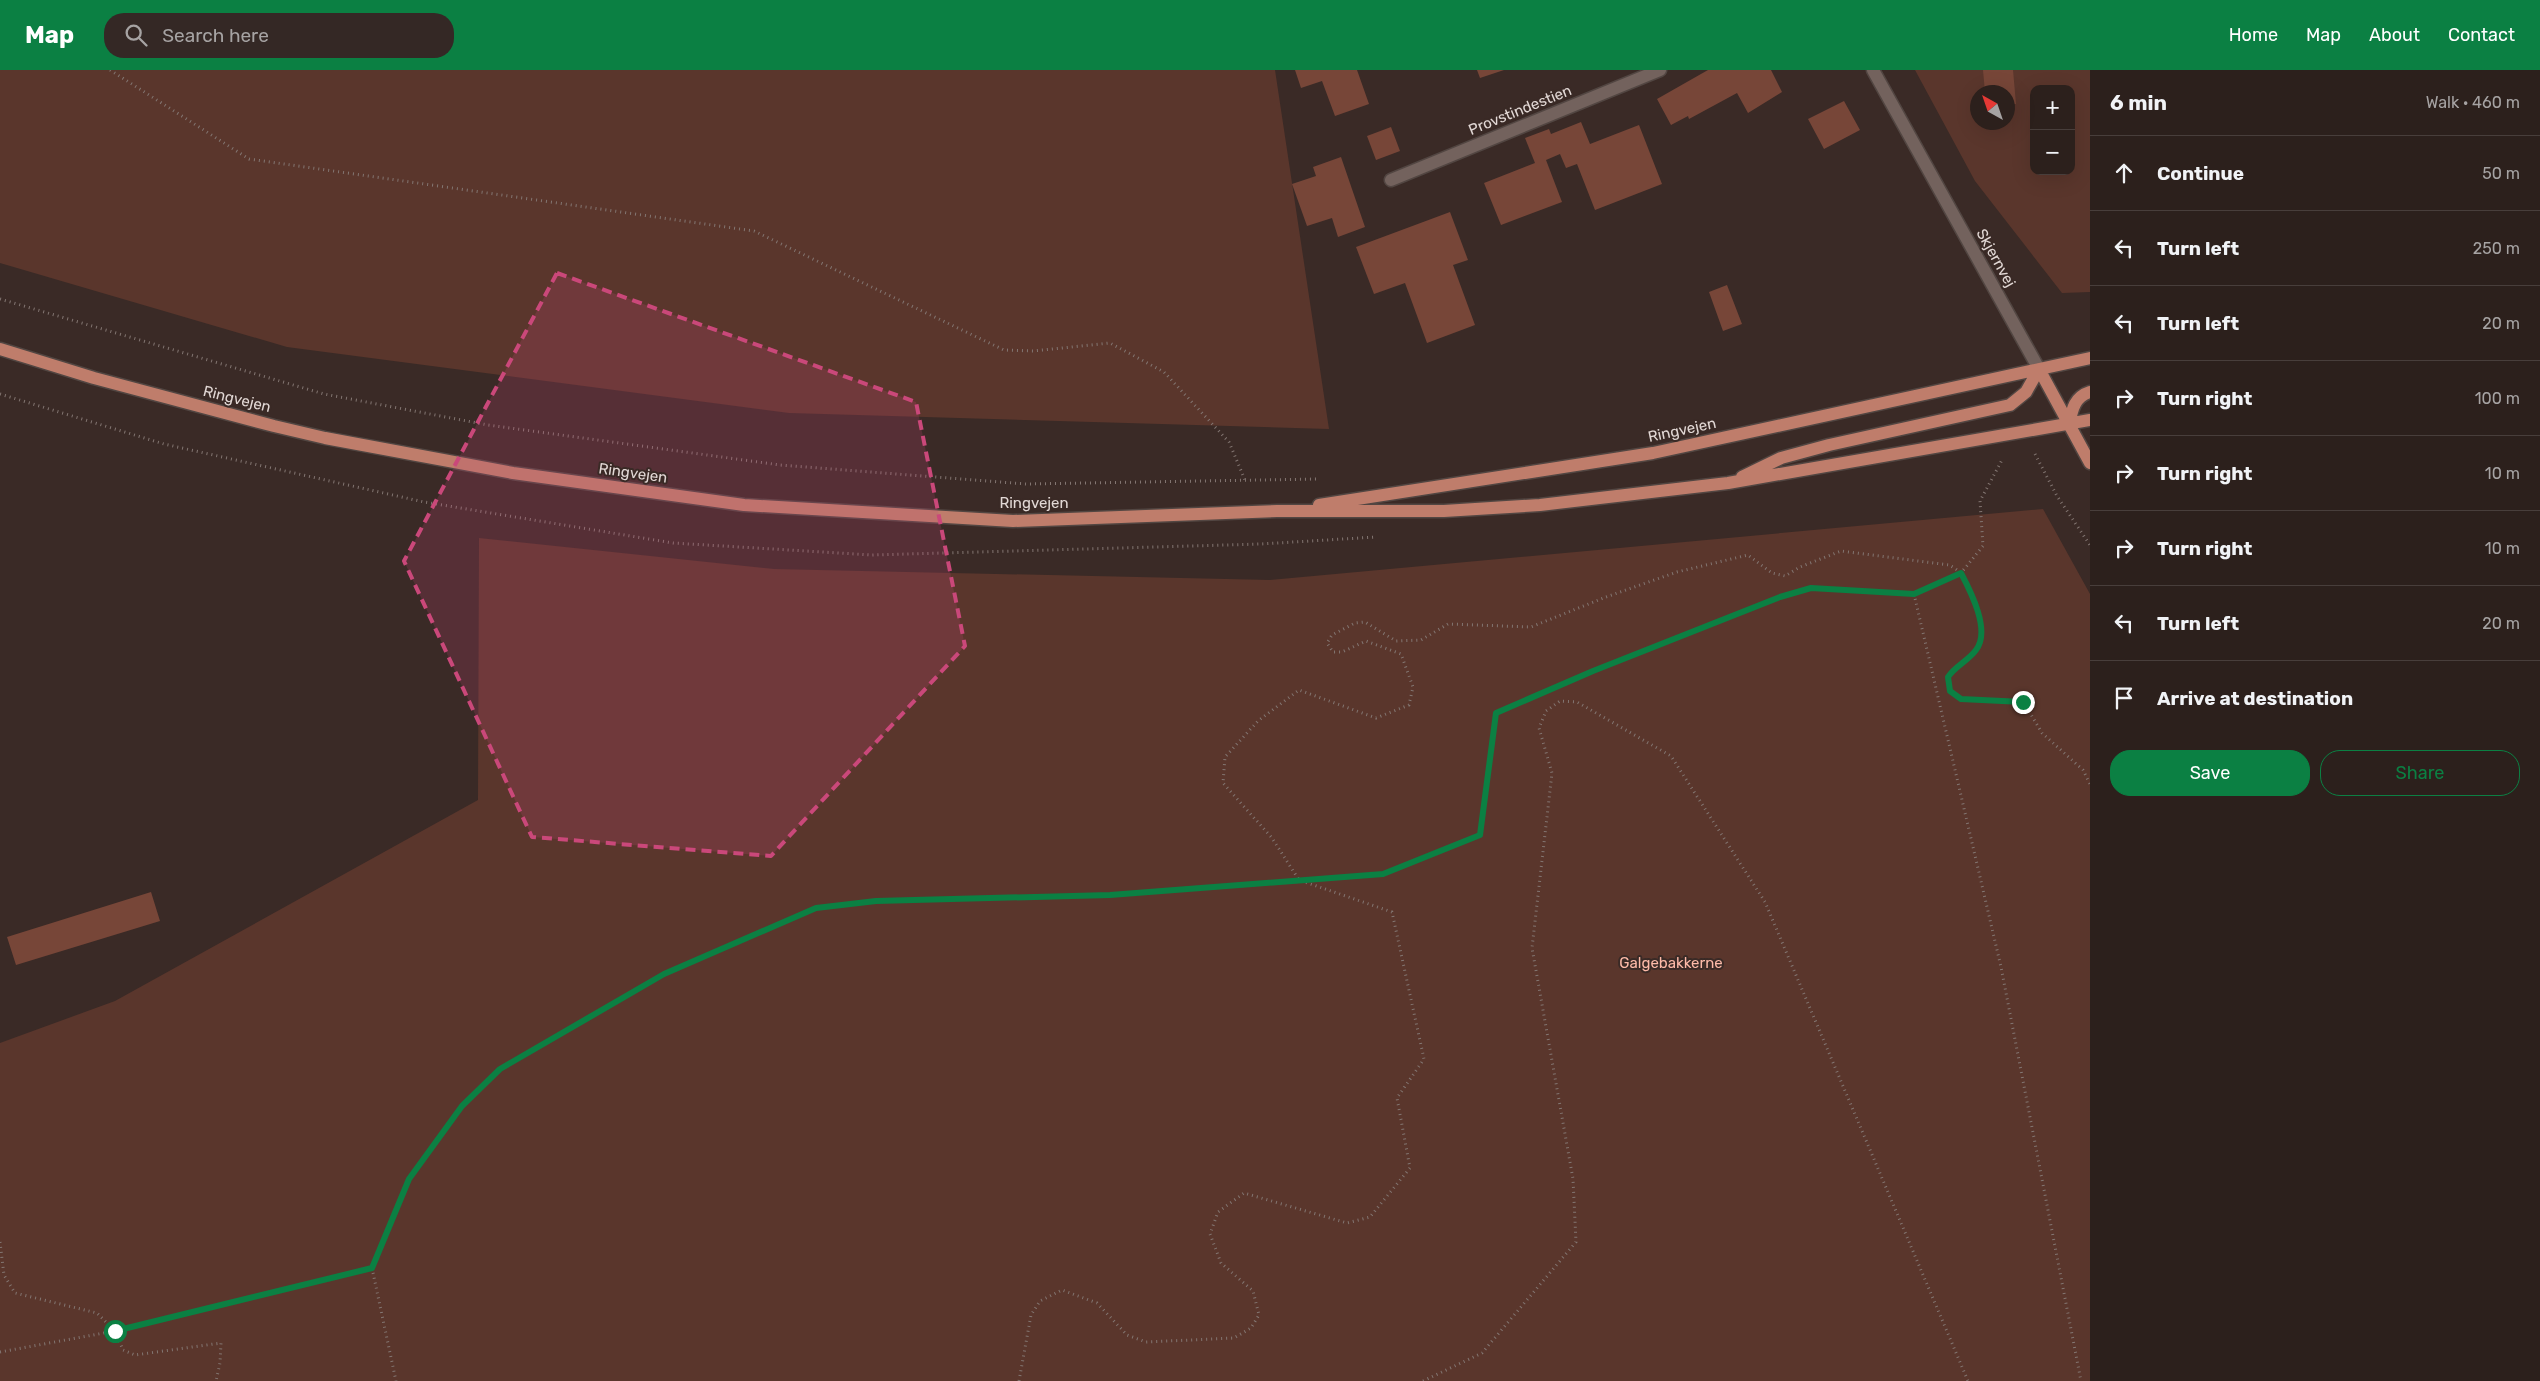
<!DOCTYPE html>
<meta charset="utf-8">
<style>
body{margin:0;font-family:Rubik,sans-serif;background:#342825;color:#f1f3f6}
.controls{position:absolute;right:15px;top:15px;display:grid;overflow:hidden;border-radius:10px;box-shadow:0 5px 20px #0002}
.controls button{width:45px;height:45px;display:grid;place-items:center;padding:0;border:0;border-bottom:1px solid #483e3b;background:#2c201c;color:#f1f3f6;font:25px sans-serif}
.compass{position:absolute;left:1970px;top:15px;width:45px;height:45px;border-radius:50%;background:#2c201c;box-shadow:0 5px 20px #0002;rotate:320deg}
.stop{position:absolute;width:15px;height:15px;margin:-11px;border:4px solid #0b8043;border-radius:50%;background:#fff}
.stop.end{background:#0b8043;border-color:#fff;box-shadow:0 1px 5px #0008}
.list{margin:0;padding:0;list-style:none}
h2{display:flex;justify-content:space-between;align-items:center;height:65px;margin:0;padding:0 20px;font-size:21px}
h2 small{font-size:16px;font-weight:400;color:#a6a3a3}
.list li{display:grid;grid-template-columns:32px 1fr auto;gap:15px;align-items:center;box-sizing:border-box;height:75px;padding:0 20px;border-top:1px solid #483e3b}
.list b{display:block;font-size:19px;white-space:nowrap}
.list em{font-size:16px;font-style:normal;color:#a6a3a3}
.actions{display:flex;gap:10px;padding:15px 20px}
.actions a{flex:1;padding:11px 0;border:1px solid #0b8043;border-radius:20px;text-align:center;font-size:18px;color:#0b8043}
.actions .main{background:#0b8043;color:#fff}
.icon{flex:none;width:28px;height:28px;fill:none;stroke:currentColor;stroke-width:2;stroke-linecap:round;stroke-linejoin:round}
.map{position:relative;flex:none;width:2090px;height:1311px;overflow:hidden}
header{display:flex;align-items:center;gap:30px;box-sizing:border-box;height:70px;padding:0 25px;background:#0b8043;color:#fff}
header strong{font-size:24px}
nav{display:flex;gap:28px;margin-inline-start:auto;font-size:18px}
.search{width:350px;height:45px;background:#342825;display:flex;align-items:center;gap:12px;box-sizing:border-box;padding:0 18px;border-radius:20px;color:#a6a3a3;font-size:19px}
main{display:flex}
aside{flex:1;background:#2c201c}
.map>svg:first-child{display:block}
.green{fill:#5a362c;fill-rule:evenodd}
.building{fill:#774638}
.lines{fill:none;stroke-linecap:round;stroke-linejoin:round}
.street-casing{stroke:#524642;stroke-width:15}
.secondary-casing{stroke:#524642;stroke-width:15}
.primary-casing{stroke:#524642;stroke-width:15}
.path{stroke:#837672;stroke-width:3;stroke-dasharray:1 4;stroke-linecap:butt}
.street{stroke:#73625d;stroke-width:12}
.secondary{stroke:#73625d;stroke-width:12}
.primary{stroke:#bf7d6b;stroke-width:12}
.route{stroke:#0b8043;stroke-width:6}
.marked{fill:#ca487a;fill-opacity:0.2;stroke:#ca487a;stroke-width:4;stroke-dasharray:10 6;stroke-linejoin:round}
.labels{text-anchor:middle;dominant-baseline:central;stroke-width:4;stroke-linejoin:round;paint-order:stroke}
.street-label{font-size:15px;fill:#e2d8d5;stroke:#3a2a26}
.park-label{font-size:15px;fill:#fdbaa8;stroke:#3a2a26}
</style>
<header>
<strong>Map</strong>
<div class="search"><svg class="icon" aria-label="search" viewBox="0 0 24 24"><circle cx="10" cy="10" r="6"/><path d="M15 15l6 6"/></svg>Search here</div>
<nav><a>Home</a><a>Map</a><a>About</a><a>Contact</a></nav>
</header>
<main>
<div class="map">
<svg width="2090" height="1311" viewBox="0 0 2090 1311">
<rect width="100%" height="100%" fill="#3a2a26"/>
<path class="green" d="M0,0h1275l54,359 -540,-16 -502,-66 -287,-84z
M1915,0h175v222l-28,1 -87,-112zM2034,19h37v82h-37zM1978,22h30v30h-30z
M2043,439l47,85v787h-2090v-338l115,-42 363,-201 1,-262 295,31 496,11z"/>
<path class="building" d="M1295,0h62l12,34 -34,12 -13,-35 -21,7z
M1477,0h27l-24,8z
M1708,0h63l11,22 -34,21 -11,-20 -48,26 -1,-3 -17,9 -14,-26z
M1983,0h30l3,34h-8v-12h-23z
M1844,31l16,29 -36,19 -16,-30z
M1581,52l9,22 49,-19 23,59 -67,26 -18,-46 -11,4 -6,-14 -14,6 16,42 -61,23 -17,-42 51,-20 -10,-25 24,-9 2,5z
M1391,57l9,24 -24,9 -9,-24z
M1341,87l24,70 -27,10 -6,-19 -25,8 -15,-42 24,-8 -3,-9z
M1450,142l18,48 -15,5 22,60 -48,18 -22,-60 -31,11 -18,-47z
M1727,215l15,39 -19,7 -14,-39z
M151,822l9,29 -144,44 -9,-28z"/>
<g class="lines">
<g class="street-casing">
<path id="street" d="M1391,110l269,-110"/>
</g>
<g class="secondary-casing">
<path id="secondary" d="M1873,0l166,299"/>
</g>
<g class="primary-casing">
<path id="primary" d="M0,279l94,29 180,48 51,12 188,35 231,32 269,16 264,-10h167l96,-6 188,-22 362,-63
M2039,299l51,94
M2069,355c3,-15 5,-28 21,-33
M1742,407l39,-19 48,-13 181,-40 16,-13 13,-23
M1319,435l334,-52 437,-95"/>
</g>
<path class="path" d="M110,0l139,89 505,72 250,119 29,1 77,-8 54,29 65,70 16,38
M0,229l324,95 164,31 292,40 246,19 292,-5
M0,324l164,50 260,58 249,41 199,12 389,-11 115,-7
M2035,384l22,42 33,49
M1914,524l87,373 80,414
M0,1172l4,33 11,18 82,20 18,18 8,19 12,5 86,-12 -1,20 -4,18
M372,1198l24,113
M0,1282l115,-21 257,-63 37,-89 53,-73 38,-37 164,-95 153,-67 60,-6 233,-6 273,-21 97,-39 16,-122 97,-42 187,-74 31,-9 103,6 47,-21 22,-27 -3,-45 22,-41
M1019,1311l12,-66 9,-14 22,-11 35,13 30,32 19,7 88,-4 17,-10 8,-13 -6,-24 -32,-28 -11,-29 8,-22 26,-19 103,30 23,-6 40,-49 -13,-70 27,-39 -32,-147 -93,-32 -27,-42 -49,-55 2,-26 33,-36 41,-31 77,28 33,-13 4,-18 -12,-33 -35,-13 -24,11h-9l-6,-9 5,-8 23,-12 10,-1 31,19 25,-1 27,-16 83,3 75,-30 71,-25 71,-17 24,18 13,3 15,-9 41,-16 108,14c4,2 9,5 12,9 13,15 28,61 15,77 -9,10 -21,15 -29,26l3,14 11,8 62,2 19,32 41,37 7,14
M1423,1311l59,-28 94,-111 -3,-63 -41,-231 20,-175 -13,-45 7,-17 14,-10 17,1 94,54 94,146 203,479"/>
<use href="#street" class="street"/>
<use href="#secondary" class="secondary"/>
<use href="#primary" class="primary"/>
</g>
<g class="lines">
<path class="route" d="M115,1261l257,-63 37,-89 53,-73 38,-37 164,-95 152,-66 60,-7 234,-6 273,-21 97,-39 16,-122 97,-42 187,-74 31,-9 103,6 47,-21c10,19 30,58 15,77 -8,11 -21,16 -28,27l2,14 11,8 62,3"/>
</g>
<path class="marked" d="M557,203l359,129 49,244 -194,210 -239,-19 -128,-276z"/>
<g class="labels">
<g class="street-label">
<text transform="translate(1520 40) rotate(-22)">Provstindestien</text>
<text transform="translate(1996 188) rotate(61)">Skjernvej</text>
<text transform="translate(237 329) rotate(14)">Ringvejen</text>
<text transform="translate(1682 360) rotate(-12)">Ringvejen</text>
<text transform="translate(633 403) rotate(8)">Ringvejen</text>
<text x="1034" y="433">Ringvejen</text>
</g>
<g class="park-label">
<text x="1671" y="893">Galgebakkerne</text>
</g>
</g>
</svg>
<div class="controls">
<button>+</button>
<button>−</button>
</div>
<svg class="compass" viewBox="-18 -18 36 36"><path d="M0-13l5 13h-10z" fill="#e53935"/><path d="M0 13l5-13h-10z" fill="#a6a3a3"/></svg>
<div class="stop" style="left:115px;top:1261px"></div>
<div class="stop end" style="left:2023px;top:632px"></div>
</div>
<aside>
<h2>6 min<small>Walk · 460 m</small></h2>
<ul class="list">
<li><svg class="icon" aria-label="ahead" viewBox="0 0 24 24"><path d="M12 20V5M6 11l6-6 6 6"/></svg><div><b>Continue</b></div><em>50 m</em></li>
<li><svg class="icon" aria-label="left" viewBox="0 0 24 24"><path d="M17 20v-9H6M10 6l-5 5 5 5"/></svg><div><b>Turn left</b></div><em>250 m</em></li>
<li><svg class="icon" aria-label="left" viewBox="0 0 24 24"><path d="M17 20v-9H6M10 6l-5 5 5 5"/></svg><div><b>Turn left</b></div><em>20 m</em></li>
<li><svg class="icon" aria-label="right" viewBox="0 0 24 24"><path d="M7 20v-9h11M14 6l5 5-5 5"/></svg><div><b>Turn right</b></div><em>100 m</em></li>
<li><svg class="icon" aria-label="right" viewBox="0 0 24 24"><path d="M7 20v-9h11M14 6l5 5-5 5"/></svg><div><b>Turn right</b></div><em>10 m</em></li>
<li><svg class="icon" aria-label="right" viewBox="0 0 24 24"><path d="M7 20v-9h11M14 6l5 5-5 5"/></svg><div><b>Turn right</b></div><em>10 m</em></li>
<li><svg class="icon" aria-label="left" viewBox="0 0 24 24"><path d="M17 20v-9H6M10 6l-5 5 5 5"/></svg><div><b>Turn left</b></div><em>20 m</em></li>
<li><svg class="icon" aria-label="arrive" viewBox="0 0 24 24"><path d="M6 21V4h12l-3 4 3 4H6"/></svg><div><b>Arrive at destination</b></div></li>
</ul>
<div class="actions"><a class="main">Save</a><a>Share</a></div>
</aside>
</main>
